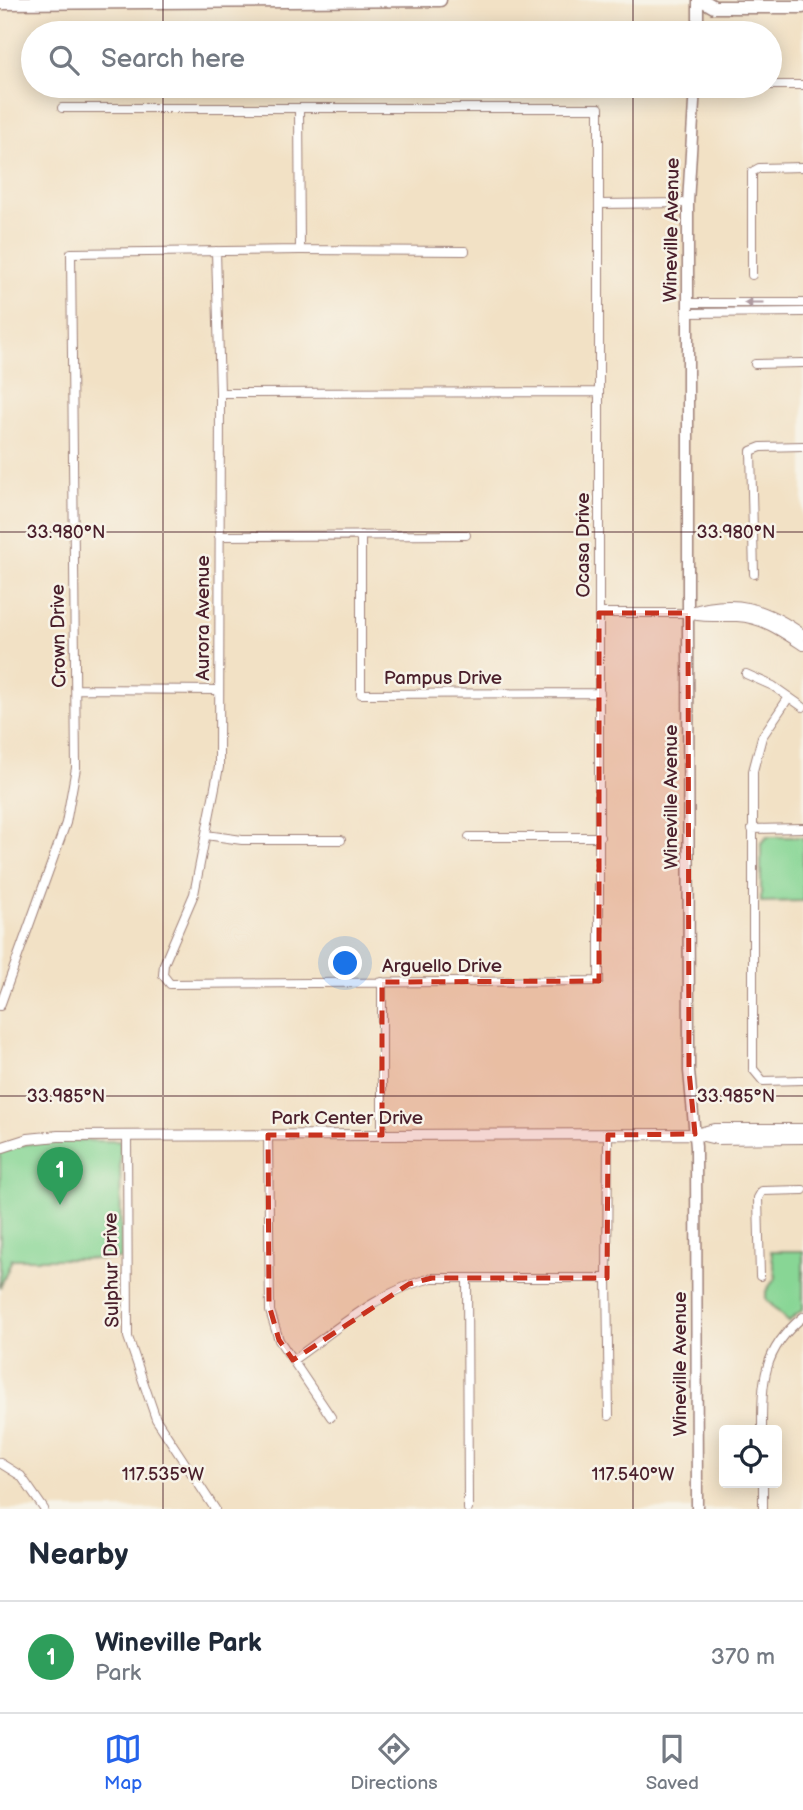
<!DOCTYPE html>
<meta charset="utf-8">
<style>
body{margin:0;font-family:"Balsamiq Sans",sans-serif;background:#f2f2f3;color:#1f2937}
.controls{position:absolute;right:21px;bottom:21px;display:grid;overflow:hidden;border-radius:7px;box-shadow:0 4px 18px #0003}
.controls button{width:63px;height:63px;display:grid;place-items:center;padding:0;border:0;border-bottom:2px solid #e0e1e3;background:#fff;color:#1f2937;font:35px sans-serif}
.you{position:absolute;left:346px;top:964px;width:24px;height:24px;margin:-18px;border:5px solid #fff;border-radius:50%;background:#1a73e8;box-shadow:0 0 0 10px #1a73e833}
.badge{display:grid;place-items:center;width:46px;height:46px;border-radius:50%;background:#2563eb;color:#fff;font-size:23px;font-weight:700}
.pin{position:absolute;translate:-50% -58px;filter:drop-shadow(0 2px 4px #0008)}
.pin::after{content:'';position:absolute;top:37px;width:24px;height:21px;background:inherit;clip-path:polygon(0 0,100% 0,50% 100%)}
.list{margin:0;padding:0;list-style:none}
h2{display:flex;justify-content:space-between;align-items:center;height:91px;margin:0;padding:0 28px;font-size:30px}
h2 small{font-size:23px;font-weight:400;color:#747a83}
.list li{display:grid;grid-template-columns:46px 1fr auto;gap:21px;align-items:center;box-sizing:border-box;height:112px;padding:0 28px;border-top:2px solid #e0e1e3}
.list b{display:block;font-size:26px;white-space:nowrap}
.list p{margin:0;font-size:23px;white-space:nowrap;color:#747a83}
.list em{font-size:23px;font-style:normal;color:#747a83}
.icon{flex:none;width:38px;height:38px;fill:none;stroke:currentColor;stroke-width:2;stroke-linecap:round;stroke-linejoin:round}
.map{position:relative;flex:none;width:803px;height:1509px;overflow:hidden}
.search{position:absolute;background:#fff;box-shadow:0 4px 18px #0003;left:21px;right:21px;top:21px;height:77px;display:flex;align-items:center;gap:18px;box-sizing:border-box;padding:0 24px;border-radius:38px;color:#747a83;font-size:26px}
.sheet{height:203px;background:#fff}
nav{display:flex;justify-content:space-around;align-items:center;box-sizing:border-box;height:98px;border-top:2px solid #e0e1e3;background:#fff;font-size:19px;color:#747a83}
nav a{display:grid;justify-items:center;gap:4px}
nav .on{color:#2563eb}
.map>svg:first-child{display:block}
.green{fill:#88d695;stroke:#697a60;stroke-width:2}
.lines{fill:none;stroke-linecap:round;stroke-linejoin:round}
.minor-casing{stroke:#9e8078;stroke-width:10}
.tertiary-casing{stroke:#9e8078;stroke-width:12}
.secondary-casing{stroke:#9e8078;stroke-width:13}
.primary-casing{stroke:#9e8078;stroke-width:15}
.minor{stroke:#fff;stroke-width:8}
.tertiary{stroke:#fff;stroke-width:10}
.secondary{stroke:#fff;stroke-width:10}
.primary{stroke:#fff;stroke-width:12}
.oneway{fill:#ae9aa0}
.marked{fill:#c8321e;fill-opacity:0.2;stroke:#c8321e;stroke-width:5;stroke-dasharray:14 9;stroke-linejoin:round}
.ticks{fill:none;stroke:#4a1f2b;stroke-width:2;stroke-opacity:0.45}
.labels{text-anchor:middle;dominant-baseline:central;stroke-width:5;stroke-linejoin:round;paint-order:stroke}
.street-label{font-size:19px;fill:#4a1f2b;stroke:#f7f3e8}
.ticks-label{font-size:18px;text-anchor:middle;fill:#4a1f2b;stroke:#f7f3e8;stroke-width:5;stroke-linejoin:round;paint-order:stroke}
</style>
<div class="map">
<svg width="803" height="1509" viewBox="0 0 803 1509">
<rect width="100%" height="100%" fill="#f7f3e8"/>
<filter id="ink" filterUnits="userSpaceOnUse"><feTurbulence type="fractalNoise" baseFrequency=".0143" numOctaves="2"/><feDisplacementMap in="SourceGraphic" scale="14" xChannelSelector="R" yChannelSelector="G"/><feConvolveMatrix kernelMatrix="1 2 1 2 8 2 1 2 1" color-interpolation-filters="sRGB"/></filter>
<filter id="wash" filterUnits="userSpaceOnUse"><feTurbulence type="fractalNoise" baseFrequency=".00686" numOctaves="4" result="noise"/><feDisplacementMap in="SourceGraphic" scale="28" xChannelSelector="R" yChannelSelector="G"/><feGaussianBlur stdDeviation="1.57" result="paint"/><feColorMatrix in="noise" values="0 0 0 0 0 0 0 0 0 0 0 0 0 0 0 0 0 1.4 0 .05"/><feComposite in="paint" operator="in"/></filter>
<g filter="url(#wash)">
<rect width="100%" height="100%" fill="#f2e1c5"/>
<path class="green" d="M767,837h36v64l-42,1v-59z
M120,1141l1,118h-109l-12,29v-136c36,-16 81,-11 120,-11z
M771,1251h32v58l-15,13 -22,-23v-8l10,-14z"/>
</g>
<g filter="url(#ink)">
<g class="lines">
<g class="minor-casing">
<path id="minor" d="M770,85h33
M62,108h537v873l-429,3 -7,-9 1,-11 30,-70 25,-127 1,-374 -4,-142
M299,108l1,142
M599,204l89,-1
M752,275v-103l7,-4 44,-1
M688,303h115
M688,313l115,-1
M755,364l48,-1
M220,393l378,-1
M361,535v159l239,-1
M219,536l247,-1
M754,574l-3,-123 10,-4 42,-1
M599,613h89
M746,674l27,12 30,21
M76,689l143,1
M789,697l-27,40 -9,34v298l10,12 40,-1
M752,829l51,-1
M206,835l36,5h99
M469,837h131
M382,982v153
M0,1006l66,-183 10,-55 -5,-515 229,-3 165,1
M127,1135l1,202 28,82 59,90
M268,1135l2,176 9,29 52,77
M608,1135l-1,143 2,138
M760,1276l-2,-78 4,-7 41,-1
M467,1278l1,231
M293,1360c43,-30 87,-70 139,-82h175
M762,1430c0,-48 0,-80 41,-113
M0,1463l21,13 23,33
M763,1483v26"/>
</g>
<g class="tertiary-casing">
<path id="tertiary" d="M688,613c47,-15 77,-5 115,22
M692,614c15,3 29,2 45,2 25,1 45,15 66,29
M699,1133l15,-4h89
M0,1148l28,-9 30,-3 637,-2 21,5 87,-1"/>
</g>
<g class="secondary-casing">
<path id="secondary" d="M698,33v-33
M695,86l-7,117v410l1,458 7,76 1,362"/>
</g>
<g class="primary-casing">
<path id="primary" d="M702,0l12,7h89
M0,3l440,-3"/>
</g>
<use href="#minor" class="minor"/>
<use href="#tertiary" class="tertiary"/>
<use href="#secondary" class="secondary"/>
<use href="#primary" class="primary"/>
</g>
<defs><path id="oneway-solid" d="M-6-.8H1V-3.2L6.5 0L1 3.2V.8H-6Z" transform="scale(1.75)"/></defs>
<use class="oneway" href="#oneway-solid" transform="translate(754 303) rotate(180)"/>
</g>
<path class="marked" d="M599,613h89l1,458 6,63 -87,1 -1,143h-175l-23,6 -116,76 -14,-20 -10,-35 -1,-170h114v-153l217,-1z"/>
<path class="ticks" d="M163,0v33M633,0v33M163,86v1423M633,86v1423M0,532h803M0,1096h803"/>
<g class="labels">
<g class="street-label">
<text transform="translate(672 230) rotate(-89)">Wineville Avenue</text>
<text transform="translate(583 545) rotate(-90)">Ocasa Drive</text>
<text transform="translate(203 618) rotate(-90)">Aurora Avenue</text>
<text transform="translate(59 636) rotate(-91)">Crown Drive</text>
<text x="443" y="678">Pampus Drive</text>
<text transform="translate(671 797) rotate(-90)">Wineville Avenue</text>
<text x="442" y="966">Arguello Drive</text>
<text x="347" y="1118">Park Center Drive</text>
<text transform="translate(112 1270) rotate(-91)">Sulphur Drive</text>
<text transform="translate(680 1364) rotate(-90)">Wineville Avenue</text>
</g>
</g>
<g class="ticks-label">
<text x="736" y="538">33.980°N</text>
<text x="66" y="538">33.980°N</text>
<text x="736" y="1102">33.985°N</text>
<text x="66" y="1102">33.985°N</text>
<text x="163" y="1480">117.535°W</text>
<text x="633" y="1480">117.540°W</text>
</g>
</svg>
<div class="controls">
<button><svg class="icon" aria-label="locate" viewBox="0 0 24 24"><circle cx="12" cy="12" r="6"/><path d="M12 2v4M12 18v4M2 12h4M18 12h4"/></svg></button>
</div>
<div class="you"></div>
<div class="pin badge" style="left:60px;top:1205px;background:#2e9e5b">1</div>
<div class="search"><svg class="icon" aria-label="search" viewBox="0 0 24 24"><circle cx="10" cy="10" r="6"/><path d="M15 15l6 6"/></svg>Search here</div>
</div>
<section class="sheet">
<h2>Nearby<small></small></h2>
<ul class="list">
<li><span class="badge" style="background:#2e9e5b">1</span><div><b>Wineville Park</b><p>Park</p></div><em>370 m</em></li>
</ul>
</section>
<nav>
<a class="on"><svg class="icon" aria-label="map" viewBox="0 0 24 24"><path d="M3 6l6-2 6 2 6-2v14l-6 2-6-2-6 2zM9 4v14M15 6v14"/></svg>Map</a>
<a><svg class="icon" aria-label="directions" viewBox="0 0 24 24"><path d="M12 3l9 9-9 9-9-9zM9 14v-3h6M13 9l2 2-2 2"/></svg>Directions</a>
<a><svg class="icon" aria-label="saved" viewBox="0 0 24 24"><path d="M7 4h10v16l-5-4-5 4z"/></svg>Saved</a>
</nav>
